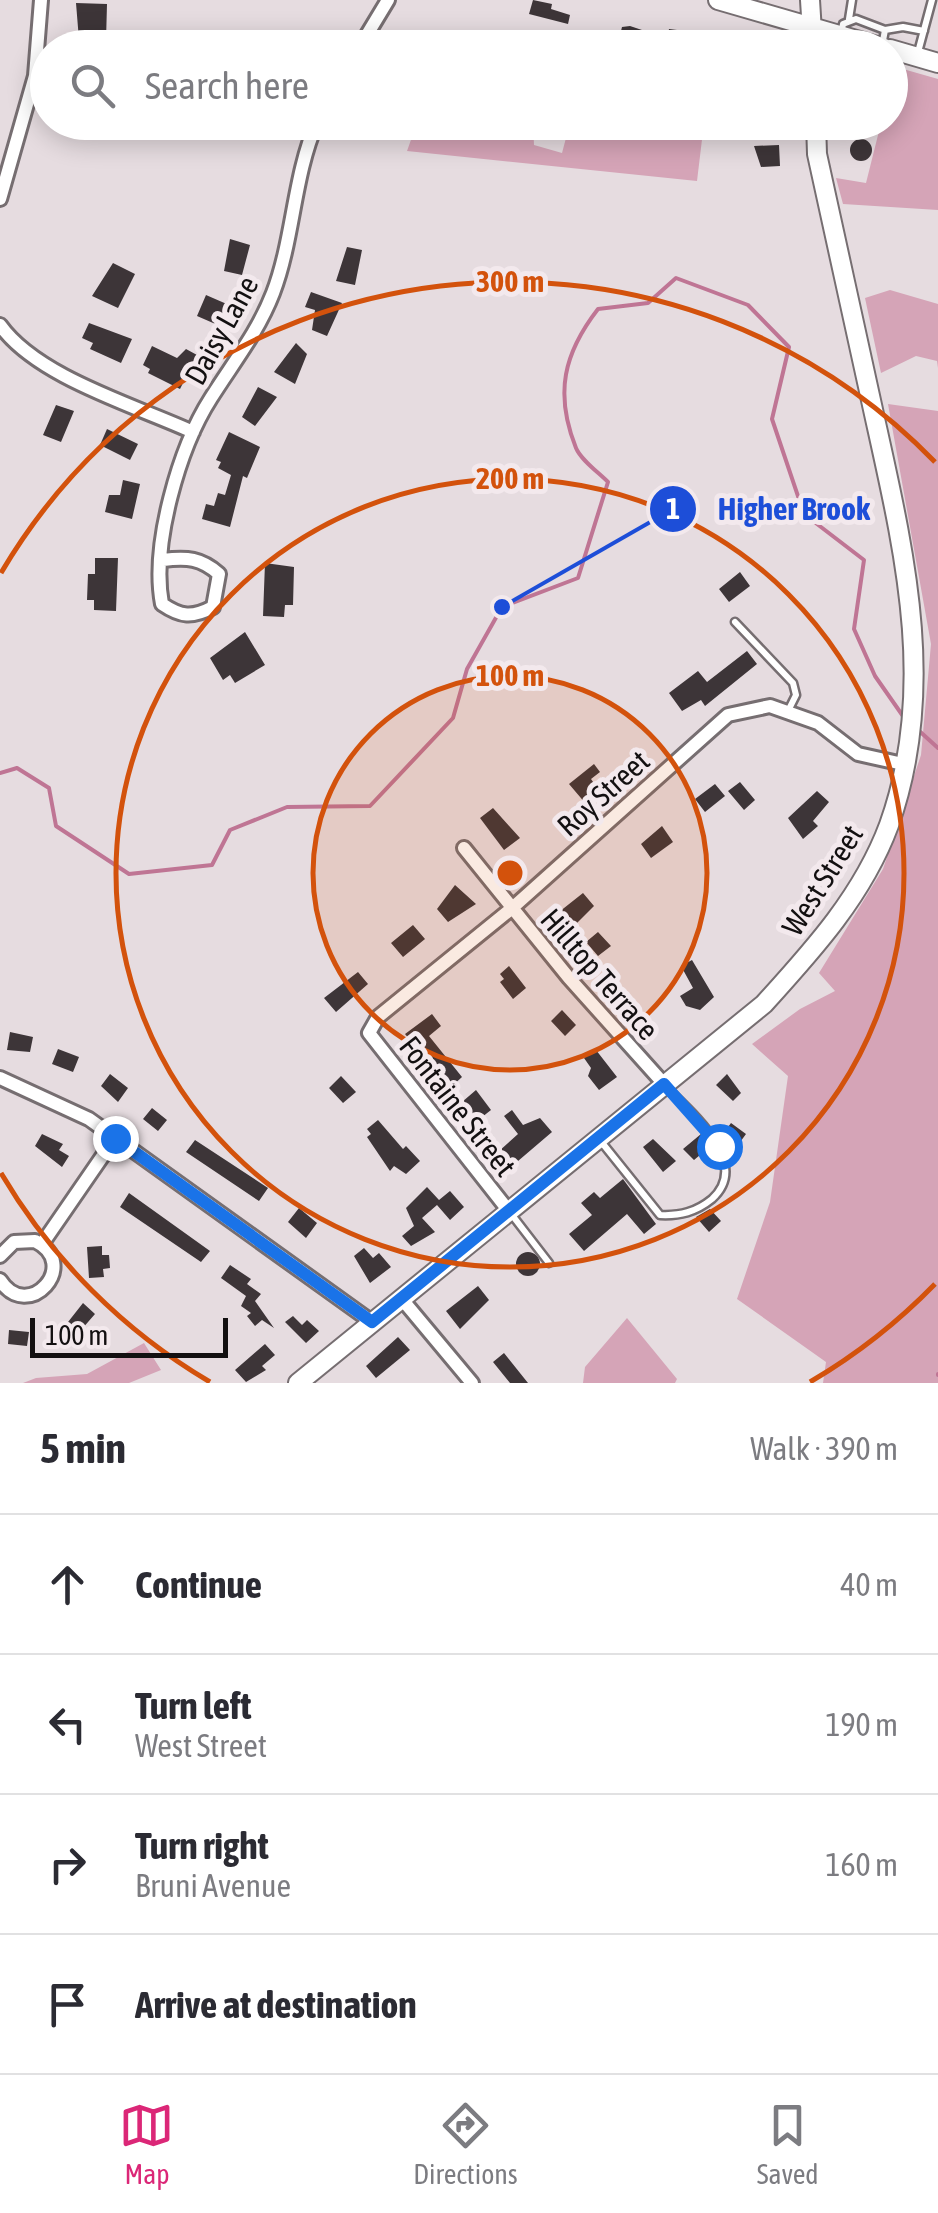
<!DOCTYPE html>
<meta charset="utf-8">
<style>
body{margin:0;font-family:"Asap Condensed",sans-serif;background:#f7f7f7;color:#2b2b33}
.scale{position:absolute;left:30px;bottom:25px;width:198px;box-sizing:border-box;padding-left:10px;border:5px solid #131011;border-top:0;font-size:28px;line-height:35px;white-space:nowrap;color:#131011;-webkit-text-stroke:8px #f3e9ed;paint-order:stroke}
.stop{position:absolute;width:30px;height:30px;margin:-22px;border:8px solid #1a73e8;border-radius:50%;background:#fff}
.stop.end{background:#1a73e8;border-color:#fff;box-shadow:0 2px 10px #0008}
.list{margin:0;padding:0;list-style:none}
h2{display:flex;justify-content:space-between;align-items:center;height:130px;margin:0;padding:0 40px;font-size:42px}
h2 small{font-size:32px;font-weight:400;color:#7c7c81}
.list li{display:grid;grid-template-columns:65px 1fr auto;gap:30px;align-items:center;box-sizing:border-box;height:140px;padding:0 40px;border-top:2px solid #e1e1e2}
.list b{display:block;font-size:38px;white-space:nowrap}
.list p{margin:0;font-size:32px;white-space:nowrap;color:#7c7c81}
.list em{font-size:32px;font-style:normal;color:#7c7c81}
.icon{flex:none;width:55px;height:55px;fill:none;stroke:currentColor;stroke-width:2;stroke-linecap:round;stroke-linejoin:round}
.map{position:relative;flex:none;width:938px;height:1383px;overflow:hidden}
.search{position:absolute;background:#fff;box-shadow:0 5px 25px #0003;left:30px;right:30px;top:30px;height:110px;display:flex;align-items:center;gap:25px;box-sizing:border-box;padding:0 35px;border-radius:55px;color:#7c7c81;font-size:38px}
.sheet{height:690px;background:#fff}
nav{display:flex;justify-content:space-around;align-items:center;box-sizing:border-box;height:140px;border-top:2px solid #e1e1e2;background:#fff;font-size:28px;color:#7c7c81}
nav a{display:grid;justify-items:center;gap:5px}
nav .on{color:#db2777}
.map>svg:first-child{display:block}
.green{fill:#d5a4b7}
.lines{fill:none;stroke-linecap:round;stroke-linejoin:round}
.stream{stroke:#bf7594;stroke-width:4}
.building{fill:#3d3538}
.lane-casing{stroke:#766e71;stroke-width:11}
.street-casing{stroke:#766e71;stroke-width:18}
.secondary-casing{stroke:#766e71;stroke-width:22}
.lane{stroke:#fff;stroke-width:6}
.street{stroke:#fff;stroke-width:12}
.secondary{stroke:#fff;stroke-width:18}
.route{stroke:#1a73e8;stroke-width:12}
.ring{fill:none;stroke:#d3520c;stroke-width:5}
.labels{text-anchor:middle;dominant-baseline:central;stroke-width:10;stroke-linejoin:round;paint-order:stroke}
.street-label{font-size:30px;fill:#131011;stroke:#f3e9ed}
.centre{fill:#d3520c;stroke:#f3e9ed;stroke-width:5}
.ring-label{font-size:30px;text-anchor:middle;font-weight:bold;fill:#d3520c;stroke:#f3e9ed;stroke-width:10;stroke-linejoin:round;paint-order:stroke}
.leader{fill:none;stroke:#1d4ed8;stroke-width:4}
.callout-dot{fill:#1d4ed8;stroke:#f3e9ed;stroke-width:4}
.mark-label{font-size:30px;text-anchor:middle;font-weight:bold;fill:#fff}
.callout-label{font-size:32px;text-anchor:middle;font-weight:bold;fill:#1d4ed8;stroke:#f3e9ed;stroke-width:10;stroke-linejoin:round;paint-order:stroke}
</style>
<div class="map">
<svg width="938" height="1383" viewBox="0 0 938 1383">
<rect width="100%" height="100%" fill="#e6dce0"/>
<path class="green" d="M896,67l42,12v131l-95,-6 -7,-26 30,5 15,-60 9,-1 1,-35z
M417,123h116l1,22 28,8 8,-30h134l-7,58 -290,-30z
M890,290l48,14v64l-1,-7 -21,-5 -35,17 -16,-75z
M888,404l50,7v972h-115l3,-21 -89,-63 33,-97 18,-126 -36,-32 48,-35 35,-18 -16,-18 64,-104 38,-114 10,-111z
M627,1318l50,61 -2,4h-92l2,-16z
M144,1343l17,27 -32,13h-106l13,-5 51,-4z"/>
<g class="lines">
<path class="stream" d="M916,728l22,20
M0,773l17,-5 32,20 7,38 73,48 83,-9 18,-35 57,-23 83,-1 83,-88 14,-49 35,-62 76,-29 30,-96c-10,-10 -27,-22 -32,-34 -22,-55 -12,-95 22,-139l50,-6 28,-25 72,27 41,42 -17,72 32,95 60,46 -10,69 21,47 30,43
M938,1374v1"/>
</g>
<path class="building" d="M533,0l19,4 -1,5 19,6 -2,9 -39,-10z
M76,3l31,1 -1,37 -27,-1z
M630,26l21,7 -3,13 -29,-7 3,-12z
M669,29l40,5 -3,14 -40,-3z
M442,35l33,9 -1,4h-35z
M366,122h24l-2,14 -32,2 1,-15z
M850 150a11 11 0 1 1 22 0a11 11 0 1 1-22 0Z
M779,145l1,21 -19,1 -7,-21z
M230,239l20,6 -8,30 -18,-4z
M347,247l15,3 -7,35 -19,-4z
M113,263l22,11 -17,34 -26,-12z
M311,292l31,11 -15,33 -15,-6 3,-20 -10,-3z
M206,295l23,10 -9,21 -23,-10z
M89,323l43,16 -11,24 -31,-14 3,-6 -11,-5z
M296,343l11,11 -12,30 -21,-12z
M152,346l25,12 9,-9 11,6 -17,34 -32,-16 2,-4 -7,-4z
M258,387l19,10 -22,29 -13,-9z
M56,405l18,6 -13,31 -18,-7z
M107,429l31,15 -8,16 -30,-15z
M229,432l31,15 -13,31 -4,-2 -13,51 -28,-8 4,-15 8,2 4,-13 7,2 6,-20 -13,-7 3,-6 -5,-2z
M123,480l17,4 -8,35 -27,-7 4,-17h11z
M95,558h23l-2,53 -22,-1v-10h-7l1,-26h7z
M265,563l29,4 -1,38h-8l-1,12 -21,-1z
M740,572l10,14 -21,16 -10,-13z
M245,632l20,33 -30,18 -5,-8 -7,5 -13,-22z
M747,651l10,13 -52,42 -4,-6 -19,11 -13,-18 29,-22 9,11z
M594,764l6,8 -9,7 7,10 -12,15 -17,-20z
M740,782l15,18 -11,10 -16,-19z
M715,784l10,12 -20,16 -10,-13z
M817,791l12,11 -16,19 5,5 -15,13 -15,-21z
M493,808l27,30 -16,12 -24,-32z
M662,826l11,16 -22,16 -10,-14z
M455,885l21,19 -28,18 -11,-13z
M583,893l11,13 -22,22 -13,-16z
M413,925l12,14 -22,18 -12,-14z
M598,932l13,14 -13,10 -12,-14z
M692,960l22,37 -14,13 -14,-4 -6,-10 13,-8 -12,-22z
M509,966l17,22 -13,11 -13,-17 4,-3 -4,-5z
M358,972l10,12 -32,28 -12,-14z
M562,1010l14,15 -11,11 -14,-15z
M432,1014l9,12 -12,10 33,41 -12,11 -45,-54z
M10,1032l23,5 -3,15 -23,-2z
M58,1049l21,8 -6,15 -21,-8z
M596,1050l21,27 -18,13 -11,-14 3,-8 -7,-10z
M110,1074l18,14 -10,14 -17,-16z
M727,1074l14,19 -8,8 -17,-16z
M341,1076l15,16 -13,11 -14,-15z
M476,1090l15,20 -14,11 -15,-19z
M152,1108l15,12 -9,11 -15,-12z
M512,1110l11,15 17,-7 12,14 -41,35 -13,-15 20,-18 -14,-18z
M378,1120l25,29 3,-3 14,15 -14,13 -12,-8 -4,5 -23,-34 4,-3 -4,-5z
M731,1123l15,11 -8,11 -15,-11z
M42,1134l21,10 -4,6 10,6 -7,11 -27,-21z
M701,1134l13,20 -9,7 -5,-6 -6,5 -11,-11z
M653,1139l23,22 -13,11 -20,-25z
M195,1140l73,48 -9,13 -73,-49z
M623,1179l33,45 -12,10 -17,-20 -43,37 -15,-17 23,-19 -11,-12 13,-11 6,6z
M427,1187l12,13 11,-9 14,16 -14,13 -13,-15 -15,13 13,14 -24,14 -9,-10 12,-10 -8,-18z
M129,1193l81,58 -9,11 -81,-55z
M299,1208l18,15 -11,15 -18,-16z
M710,1209l11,12 -12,11 -13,-15z
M102,1246v9h7l1,13 -7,1 1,8 -15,1 -2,-31z
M364,1248l9,10 6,-5 12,14 -21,16 -16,-27z
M516 1264a12 12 0 1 1 24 0a12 12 0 1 1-24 0Z
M230,1265l21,14 -4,5 14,10 -6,7 19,27 -12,-8 -7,6 -8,-10 4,-3 -10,-7 5,-10 -25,-18z
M478,1286l11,14 -29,29 -14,-18z
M83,1303l12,11 -27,31 -11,-9z
M293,1316l9,9 5,-5 12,11 -13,12 -21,-21z
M9,1330l20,2 -2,14 -19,-2z
M398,1337l12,13 -34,28 -10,-12z
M265,1344l10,11 -13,11 4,4 -20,12 -11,-12z
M504,1353l24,30h-18l-17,-21z"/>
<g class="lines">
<g class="lane-casing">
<path id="lane" d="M849,19l3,-19
M885,30l18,-3 21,4
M841,35l2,-11 13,-5 29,11 -3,16
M917,56l15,-56
M735,622l58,61 3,12 -8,16
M599,1139l61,76c20,1 36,-3 52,-16 40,-36 -20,-86 -46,-112
M512,1215l37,48"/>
</g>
<g class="street-casing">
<path id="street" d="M359,48l29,-48
M0,199l35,-123 6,-76
M0,325c37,52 134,80 193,107
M163,560c24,-3 38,-2 56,14l-6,33c-21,11 -32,10 -51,-3 -11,-59 17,-156 49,-206 22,-35 47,-66 62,-105 21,-55 20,-116 44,-171
M464,848l105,130 95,106
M0,1078l89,41 283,203
M508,1210l-139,-177 9,-16 133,-108 217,-194 42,-9 48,17 40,31 45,10
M42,1244l73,-106
M0,1256l14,-14 21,-1c47,23 -7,83 -35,39
M401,1298l71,85"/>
</g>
<g class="secondary-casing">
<path id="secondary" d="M718,0l166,48
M810,0l3,48
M890,49l48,14
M298,1383l466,-379c50,-55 99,-109 125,-179 49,-137 15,-275 -15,-411 -19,-87 -38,-173 -57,-260l-1,-32"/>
</g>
<use href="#lane" class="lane"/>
<use href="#street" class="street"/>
<use href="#secondary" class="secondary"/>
</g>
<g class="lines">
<path class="route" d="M115,1138l257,184 292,-238 55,62"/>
</g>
<circle cx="510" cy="873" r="197" fill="#d3520c" fill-opacity=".12"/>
<g class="ring">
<circle cx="510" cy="873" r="197"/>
<circle cx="510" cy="873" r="394"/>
<path d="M935 1284A591 591 0 0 1 810 1382M210 1382A591 591 0 0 1 1 1173M1 573A591 591 0 0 1 935 462"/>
</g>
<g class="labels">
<g class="street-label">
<text transform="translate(221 330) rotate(-61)">Daisy Lane</text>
<text transform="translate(603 793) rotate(-42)">Roy Street</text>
<text transform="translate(822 880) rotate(-58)">West Street</text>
<text transform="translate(600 974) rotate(49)">Hilltop Terrace</text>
<text transform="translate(458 1106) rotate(52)">Fontaine Street</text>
</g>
</g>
<circle cx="510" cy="873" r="15" class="centre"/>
<g class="ring-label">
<text x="510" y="292">300 m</text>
<text x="510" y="489">200 m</text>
<text x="510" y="686">100 m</text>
</g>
<path class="leader" d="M502 607L673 509"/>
<g class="callout-dot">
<circle cx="502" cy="607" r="10"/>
<circle cx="673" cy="509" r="25"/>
</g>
<g class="mark-label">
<text x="673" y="519">1</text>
</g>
<g class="callout-label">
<text x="794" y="520">Higher Brook</text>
</g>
</svg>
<div class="scale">100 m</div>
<div class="stop" style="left:719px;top:1146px"></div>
<div class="stop end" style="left:115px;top:1138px"></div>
<div class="search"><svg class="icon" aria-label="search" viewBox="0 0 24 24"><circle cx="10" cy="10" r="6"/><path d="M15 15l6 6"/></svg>Search here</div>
</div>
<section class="sheet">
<h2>5 min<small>Walk · 390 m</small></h2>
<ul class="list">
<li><svg class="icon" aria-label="ahead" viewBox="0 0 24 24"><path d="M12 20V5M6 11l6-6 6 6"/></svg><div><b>Continue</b></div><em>40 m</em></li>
<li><svg class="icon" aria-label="left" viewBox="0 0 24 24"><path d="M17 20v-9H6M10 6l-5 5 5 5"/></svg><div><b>Turn left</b><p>West Street</p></div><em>190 m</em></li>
<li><svg class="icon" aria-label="right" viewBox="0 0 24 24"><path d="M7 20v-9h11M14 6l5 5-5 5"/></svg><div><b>Turn right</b><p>Bruni Avenue</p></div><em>160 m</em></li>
<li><svg class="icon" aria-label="arrive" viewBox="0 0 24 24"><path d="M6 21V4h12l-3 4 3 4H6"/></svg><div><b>Arrive at destination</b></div></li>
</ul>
</section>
<nav>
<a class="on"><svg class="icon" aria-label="map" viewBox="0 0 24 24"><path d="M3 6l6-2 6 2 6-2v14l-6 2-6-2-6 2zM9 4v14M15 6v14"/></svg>Map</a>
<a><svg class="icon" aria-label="directions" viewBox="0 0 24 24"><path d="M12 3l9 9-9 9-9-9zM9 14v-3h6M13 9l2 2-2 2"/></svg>Directions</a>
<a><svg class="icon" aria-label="saved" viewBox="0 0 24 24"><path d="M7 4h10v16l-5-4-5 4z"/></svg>Saved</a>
</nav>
